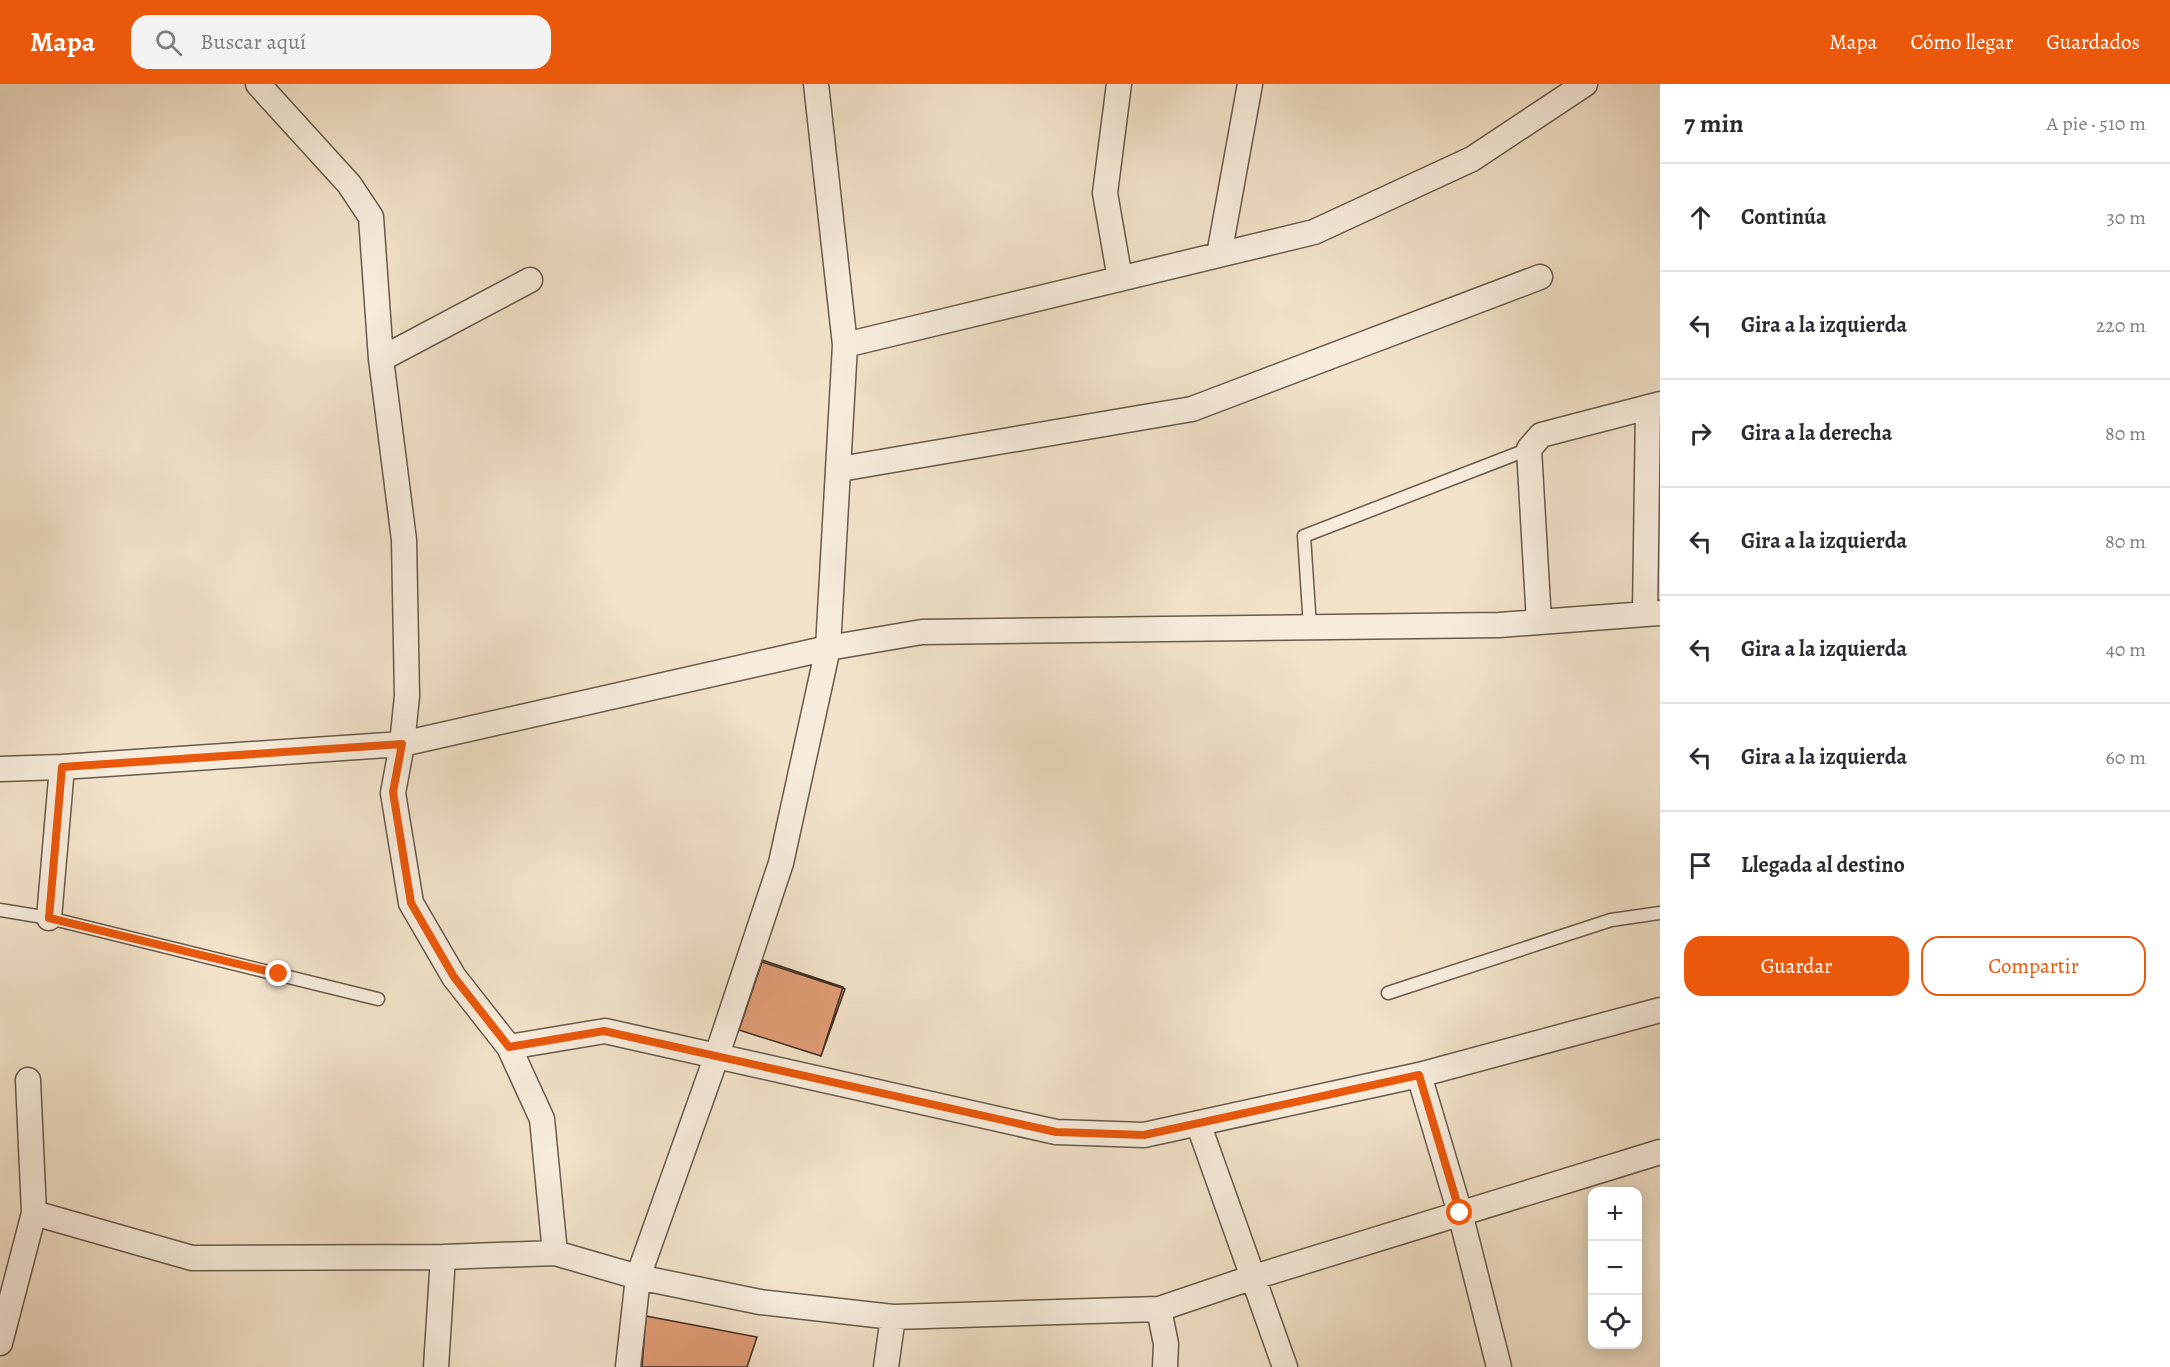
<!DOCTYPE html>
<html lang="es">
<meta charset="utf-8">
<style>
body{margin:0;font-family:Alegreya,serif;background:#f2f2f3;color:#2b2b33}
.controls{position:absolute;right:18px;bottom:18px;display:grid;overflow:hidden;border-radius:12px;box-shadow:0 3px 15px #0003}
.controls button{width:54px;height:54px;display:grid;place-items:center;padding:0;border:0;border-bottom:2px solid #e1e1e2;background:#fff;color:#2b2b33;font:30px sans-serif}
.stop{position:absolute;width:18px;height:18px;margin:-14px;border:4px solid #ea580c;border-radius:50%;background:#fff}
.stop.end{background:#ea580c;border-color:#fff;box-shadow:0 2px 6px #0008}
.list{margin:0;padding:0;list-style:none}
h2{display:flex;justify-content:space-between;align-items:center;height:78px;margin:0;padding:0 24px;font-size:26px}
h2 small{font-size:20px;font-weight:400;color:#7c7c81}
.list li{display:grid;grid-template-columns:39px 1fr auto;gap:18px;align-items:center;box-sizing:border-box;height:108px;padding:0 24px;border-top:2px solid #e1e1e2}
.list b{display:block;font-size:22px;white-space:nowrap}
.list em{font-size:20px;font-style:normal;color:#7c7c81}
.actions{display:flex;gap:12px;padding:18px 24px}
.actions a{flex:1;padding:14px 0;border:2px solid #ea580c;border-radius:18px;text-align:center;font-size:21px;color:#ea580c}
.actions .main{background:#ea580c;color:#fff}
.icon{flex:none;width:33px;height:33px;fill:none;stroke:currentColor;stroke-width:2;stroke-linecap:round;stroke-linejoin:round}
.map{position:relative;flex:none;width:1660px;height:1283px;overflow:hidden}
header{display:flex;align-items:center;gap:36px;box-sizing:border-box;height:84px;padding:0 30px;background:#ea580c;color:#fff}
header strong{font-size:28px}
nav{display:flex;gap:33px;margin-inline-start:auto;font-size:21px}
.search{width:420px;height:54px;background:#f2f2f3;display:flex;align-items:center;gap:15px;box-sizing:border-box;padding:0 21px;border-radius:18px;color:#7c7c81;font-size:22px}
main{display:flex}
aside{flex:1;background:#fff}
.map>svg:first-child{display:block}
.building{fill:#e29c75;stroke:#3b2d23;stroke-width:1.5}
.lines{fill:none;stroke-linecap:round;stroke-linejoin:round}
.lane-casing{stroke:#695a4c;stroke-width:15}
.street-casing{stroke:#695a4c;stroke-width:27}
.lane{stroke:#f7ecdc;stroke-width:12}
.street{stroke:#f7ecdc;stroke-width:24}
.route{stroke:#ea580c;stroke-width:8}
</style>
<header>
<strong>Mapa</strong>
<div class="search"><svg class="icon" aria-label="search" viewBox="0 0 24 24"><circle cx="10" cy="10" r="6"/><path d="M15 15l6 6"/></svg>Buscar aquí</div>
<nav><a>Mapa</a><a>Cómo llegar</a><a>Guardados</a></nav>
</header>
<main>
<div class="map">
<svg width="1660" height="1283" viewBox="0 0 1660 1283">
<rect width="100%" height="100%" fill="#f2e2c9"/>
<filter id="stains"><feTurbulence type="fractalNoise" baseFrequency=".00333" numOctaves="4"/><feColorMatrix values="0 0 0 0 .2 0 0 0 0 .09 0 0 0 0 .02 0 0 0 .5 -.17"/></filter>
<radialGradient id="worn" r=".72"><stop offset=".6" stop-color="#630" stop-opacity="0"/><stop offset="1" stop-color="#630" stop-opacity=".3"/></radialGradient>
<path class="building" d="M762,876l81,27 -22,69 -82,-26z
M762,878l83,27 -24,67 -82,-26z
M646,1232l111,21 -10,30h-105z"/>
<g class="lines">
<g class="lane-casing">
<path id="lane" d="M1310,543l-6,-91 225,-87
M0,826l49,8 329,81
M1388,909l223,-73 49,-7"/>
</g>
<g class="street-casing">
<path id="street" d="M258,0l91,100 22,33 10,142 23,181 3,156 -5,48 -9,49 18,110 43,74 55,70 33,72 13,134
M1119,0l-14,109 15,86
M1219,171l31,-171
M845,261l469,-113 158,-73 113,-75
M381,275l149,-79
M840,385l352,-60 348,-132
M1645,530l3,-206
M1539,538l-10,-173 12,-14 119,-31
M0,685l62,-2 340,-23 426,-96 94,-16 577,-7 161,-12
M49,834l13,-151
M509,963l96,-16 451,101 88,3 275,-60 241,-65
M1419,991l41,138 39,154
M1198,1039l87,244
M34,1129l158,45 251,-1 112,-4 83,24 122,25 133,15 266,-8 92,-31 409,-126
M1159,1225l7,35 -1,23
M0,1259l34,-130 -6,-133
M436,1283l7,-110
M628,1283l10,-90 79,-222 64,-192 47,-215 17,-303 -29,-261
M886,1283l7,-50"/>
</g>
<use href="#lane" class="lane"/>
<use href="#street" class="street"/>
</g>
<g class="lines">
<path class="route" d="M279,890l-230,-56 13,-151 340,-23 -9,48 18,111 43,74 55,70 95,-16 452,101 88,3 275,-60 41,138"/>
</g>
<rect width="100%" height="100%" filter="url(#stains)"/>
<rect width="100%" height="100%" fill="url(#worn)"/>
</svg>
<div class="controls">
<button>+</button>
<button>−</button>
<button><svg class="icon" aria-label="locate" viewBox="0 0 24 24"><circle cx="12" cy="12" r="6"/><path d="M12 2v4M12 18v4M2 12h4M18 12h4"/></svg></button>
</div>
<div class="stop" style="left:1460px;top:1129px"></div>
<div class="stop end" style="left:279px;top:890px"></div>
</div>
<aside>
<h2>7 min<small>A pie · 510 m</small></h2>
<ul class="list">
<li><svg class="icon" aria-label="ahead" viewBox="0 0 24 24"><path d="M12 20V5M6 11l6-6 6 6"/></svg><div><b>Continúa</b></div><em>30 m</em></li>
<li><svg class="icon" aria-label="left" viewBox="0 0 24 24"><path d="M17 20v-9H6M10 6l-5 5 5 5"/></svg><div><b>Gira a la izquierda</b></div><em>220 m</em></li>
<li><svg class="icon" aria-label="right" viewBox="0 0 24 24"><path d="M7 20v-9h11M14 6l5 5-5 5"/></svg><div><b>Gira a la derecha</b></div><em>80 m</em></li>
<li><svg class="icon" aria-label="left" viewBox="0 0 24 24"><path d="M17 20v-9H6M10 6l-5 5 5 5"/></svg><div><b>Gira a la izquierda</b></div><em>80 m</em></li>
<li><svg class="icon" aria-label="left" viewBox="0 0 24 24"><path d="M17 20v-9H6M10 6l-5 5 5 5"/></svg><div><b>Gira a la izquierda</b></div><em>40 m</em></li>
<li><svg class="icon" aria-label="left" viewBox="0 0 24 24"><path d="M17 20v-9H6M10 6l-5 5 5 5"/></svg><div><b>Gira a la izquierda</b></div><em>60 m</em></li>
<li><svg class="icon" aria-label="arrive" viewBox="0 0 24 24"><path d="M6 21V4h12l-3 4 3 4H6"/></svg><div><b>Llegada al destino</b></div></li>
</ul>
<div class="actions"><a class="main">Guardar</a><a>Compartir</a></div>
</aside>
</main>
